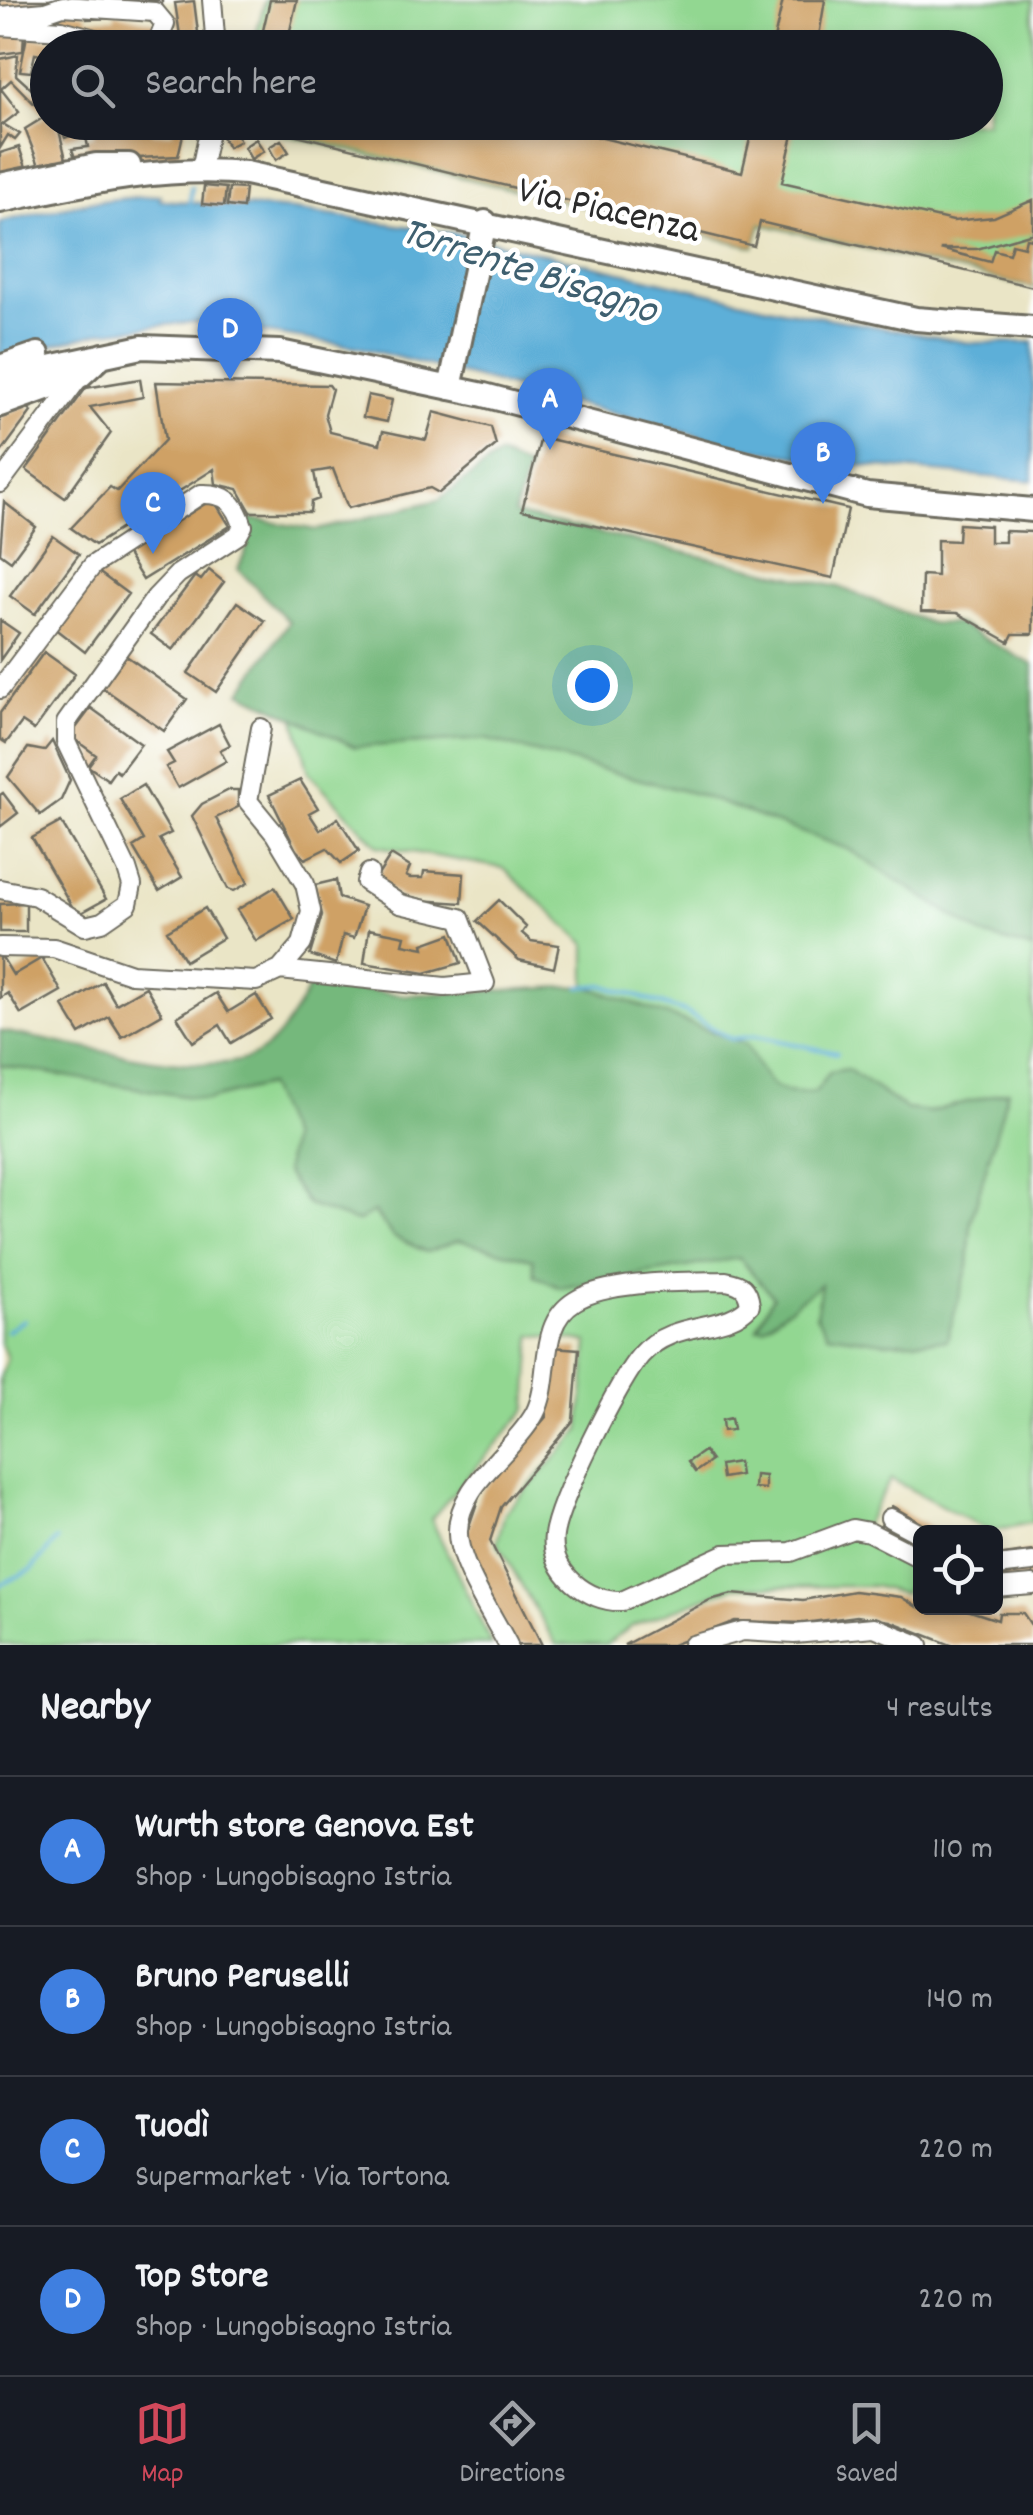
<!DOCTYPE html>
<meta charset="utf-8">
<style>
body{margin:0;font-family:Dekko,sans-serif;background:#20242c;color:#f1f3f6}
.controls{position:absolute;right:30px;bottom:30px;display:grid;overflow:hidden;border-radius:15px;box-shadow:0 5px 15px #0003}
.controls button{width:90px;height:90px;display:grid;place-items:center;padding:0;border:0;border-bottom:2px solid #363941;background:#171b24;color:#f1f3f6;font:50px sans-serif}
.you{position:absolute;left:592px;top:685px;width:35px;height:35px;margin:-25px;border:8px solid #fff;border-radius:50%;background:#1a73e8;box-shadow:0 0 0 15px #1a73e833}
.badge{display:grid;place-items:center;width:65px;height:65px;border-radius:50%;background:#d1495b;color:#fff;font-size:32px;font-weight:700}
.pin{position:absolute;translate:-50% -82px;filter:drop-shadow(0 2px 5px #0008)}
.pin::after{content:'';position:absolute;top:52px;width:35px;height:30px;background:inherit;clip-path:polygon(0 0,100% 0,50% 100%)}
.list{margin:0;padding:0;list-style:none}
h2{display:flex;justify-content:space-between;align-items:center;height:130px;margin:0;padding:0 40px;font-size:42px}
h2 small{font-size:32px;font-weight:400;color:#9ea1a6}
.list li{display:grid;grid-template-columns:65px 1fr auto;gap:30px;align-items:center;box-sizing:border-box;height:150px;padding:0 40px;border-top:2px solid #363941}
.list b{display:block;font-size:38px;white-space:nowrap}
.list p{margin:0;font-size:32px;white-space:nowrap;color:#9ea1a6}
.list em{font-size:32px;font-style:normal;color:#9ea1a6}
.icon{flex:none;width:55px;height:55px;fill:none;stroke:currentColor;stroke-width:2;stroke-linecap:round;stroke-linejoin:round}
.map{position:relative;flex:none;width:1033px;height:1645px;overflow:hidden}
.search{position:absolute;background:#171b24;box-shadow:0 5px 15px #0003;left:30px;right:30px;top:30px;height:110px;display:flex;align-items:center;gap:25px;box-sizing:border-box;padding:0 35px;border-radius:55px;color:#9ea1a6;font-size:38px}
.sheet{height:730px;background:#171b24}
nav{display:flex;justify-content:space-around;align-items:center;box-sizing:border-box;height:140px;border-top:2px solid #363941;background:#171b24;font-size:28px;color:#9ea1a6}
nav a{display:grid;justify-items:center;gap:5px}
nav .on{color:#d1495b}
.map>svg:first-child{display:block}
.green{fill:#92d791;stroke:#5e815e;stroke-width:2.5}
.forest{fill:#75b87b;stroke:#507253;stroke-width:2.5}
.water{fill:#5dafd8;stroke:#446d82;stroke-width:2.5}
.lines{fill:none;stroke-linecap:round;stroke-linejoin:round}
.stream{stroke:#5dafd8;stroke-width:4}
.building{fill:#cfa165}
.minor-casing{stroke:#6e6c61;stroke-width:22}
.major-casing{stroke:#6e6c61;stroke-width:28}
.minor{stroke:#fff;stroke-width:18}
.major{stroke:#fff;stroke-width:22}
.labels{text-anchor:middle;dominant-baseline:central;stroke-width:9;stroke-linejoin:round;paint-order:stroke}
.street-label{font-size:40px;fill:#2b2b2b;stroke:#fff}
.water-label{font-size:42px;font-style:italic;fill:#3f6070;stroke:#fff}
</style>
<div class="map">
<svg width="1033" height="1645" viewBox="0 0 1033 1645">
<rect width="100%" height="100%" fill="#fff"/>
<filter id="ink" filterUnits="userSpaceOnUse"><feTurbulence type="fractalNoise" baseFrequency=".01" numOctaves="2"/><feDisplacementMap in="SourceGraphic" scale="20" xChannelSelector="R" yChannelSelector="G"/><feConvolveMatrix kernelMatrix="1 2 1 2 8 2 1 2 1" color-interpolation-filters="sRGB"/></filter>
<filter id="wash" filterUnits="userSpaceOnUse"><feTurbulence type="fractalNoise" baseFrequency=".0048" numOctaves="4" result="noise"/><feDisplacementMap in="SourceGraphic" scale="40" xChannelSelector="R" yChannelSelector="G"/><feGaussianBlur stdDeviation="2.25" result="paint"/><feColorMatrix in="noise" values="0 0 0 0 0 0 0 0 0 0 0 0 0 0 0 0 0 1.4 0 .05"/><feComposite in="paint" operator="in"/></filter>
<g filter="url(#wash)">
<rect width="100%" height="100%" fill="#eae5c6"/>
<path class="green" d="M265,0h768v288l-272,-64 -7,23 -519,-124 751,-1v-74l-733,-1z
M294,715l61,32 130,-8 211,55 152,55 135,85 50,15v573l-42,10 -100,-53 -32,56 57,37 -12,22 -31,-8 -140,1 -101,39 -26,19h-50l-59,-103 8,-30 75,-81 8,-89 -56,-7 -5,74 -96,110 61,126h-492v-267l7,-20 -7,-16v-277l207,35 61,-15 22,53 -5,34 23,33 48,17 17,-10 21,25 32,15 33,-12 74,19 2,17 26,12 178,-30 34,38 -16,31h7l58,-44 146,-17 3,-44 36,-131 -77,21 -24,-3 -59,-40 -17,3 -15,21c-45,5 -50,-13 -69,-49l-160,-58v-42l-83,-76 -125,-22 -69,-73z"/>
<path class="forest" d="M499,455l29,13 -14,46 325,73 90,36 29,1 75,41v284l-50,-14 -135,-86 -152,-55 -211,-55 -130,8 -114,-55 48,-70 -51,-53 10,-23 -1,-28 70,12 121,-30z
M311,984l94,11 181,-9 160,58c20,36 24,54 69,48l15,-20 17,-3 59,40 24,3 78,-21 -37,130 -3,45 -21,74 -62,2 -57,-8 -12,-18 5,-32 -57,43 -7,1 16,-32 -34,-38 -178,30 -26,-12 -2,-17 -74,-19 -32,12 -33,-15 -20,-25 -17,10 -49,-17 -23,-33 5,-34 -23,-53 -60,15 -207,-35v-34c61,10 190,46 246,28 32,-11 49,-47 65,-75z"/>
<path class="water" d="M160,195v5l133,10 167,24 322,76 188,33 63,-1v139l-176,-16 -112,-17 -387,-101 -164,-25 -92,10 -102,27v-137l88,-20z"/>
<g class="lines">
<path class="stream" d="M190,208l1,-21
M580,987l23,-2 82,27 46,27 26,-3 80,17
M7,1331l17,-11
M0,1585l31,-15 26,-30"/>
</g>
<g id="blocks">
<path class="building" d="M0,0h71l-71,12z
M127,0h35v6l-34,1z
M270,0h27l-11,48h-27z
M783,0h42l-8,48h-45z
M194,1l6,47h-18l-7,-45z
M62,8l25,6v5l28,-1v-5l42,10 -6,20 -92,-22z
M24,32l-1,19 -23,3v-19z
M27,36l32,4 -2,8h-9v8l-13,-2 -4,18 -11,-1z
M18,55l-2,20 32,29v18h9l10,41 -27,5 -15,-39 21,-13 -35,-36 -10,9 18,23 -16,12 17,10 -5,6 -7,-5 -8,13v-89z
M59,122h45v2l-39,14z
M137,122h16l-1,11h20l2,-11h12l-8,34 -102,5 -4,-12 16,-2 -2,-10 8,-1v-7h42z
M243,122h294l205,50 12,-50h42l-14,60 171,39 41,-4 39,-17v33l-56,16h-37l50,13 4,-12 15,4 3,-10 12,3 2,-9 7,1v48l-273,-65 -6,24z
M233,128l7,13 -12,6 -7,-12z
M256,139l8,12 -13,8 -7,-12z
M281,140l8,12 -13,8 -7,-13z
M19,147l8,23 -27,7v-24z
M204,186l22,2 -2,18 -22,-2z
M229,188l16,1 -2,19 -16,-2z
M140,379l3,18 -53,10 21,26 -46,65 -39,-28 60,-82z
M156,382l173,3 3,4 -7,25 5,18 50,12 3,-13 43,9 8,-28 57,15 5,18 -57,48 -9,-5 -82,20 -15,-39 -19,3 5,27 -8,3 -1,10h-59l-13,-23 -22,-5 -2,-15 -119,76 -24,-17 39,-41 7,4 48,-51z
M368,395l24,5 -5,22 -24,-5z
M27,405l4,7 -31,42v-37z
M541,437l307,72 -15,69 -311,-68z
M213,499l17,27 -87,54 -17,-27z
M4,502l32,25 -25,34 -11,-8z
M959,524l31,2v16h15v-11l28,1v102h-20l-4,8 -52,-29 -36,-1 1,-37 15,1v-36l21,1z
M53,536l26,18 -44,60 -25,-18z
M209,570l15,12 -51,68 -22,-16 44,-58 6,4z
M97,571l31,23 -43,58 -31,-24z
M237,602l28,19 -49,71 -28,-19z
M0,620l19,13 -19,27z
M44,652l31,22 -41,56 -12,-8 -16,21 -6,-4v-26z
M125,655l62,44 -23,32 -61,-43z
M91,708l50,36 -22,29 -4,-3 -7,10 -20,-14 8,-11 -26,-19z
M219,724l11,21 -10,5 6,11 -48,27 -12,-21 8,-4 -7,-11z
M52,741l18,39 -9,20 -21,15 -32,-38 20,-29 16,3z
M300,780l18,28 -9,5 11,17 18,-12 21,33 -18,12 -14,-15 -22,11 -9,-9 -27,-55z
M143,785l28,48 -12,6 23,38 -23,14 -26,-44 11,-7 -24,-41z
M229,790h9v17l-22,11 32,65 -14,8 -6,-2 -36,-73 10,-12z
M3,793l15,20 -18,14v-32z
M61,822l45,77 -29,16 -45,-77z
M391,855l19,12 -4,9 4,2h13l1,-7 40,3 -2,29 -58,-4 -29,-19z
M336,880l3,18 25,8 -10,32 -11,-3 -7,29 -26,-9 12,-40 -7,-30z
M275,887l19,32 -38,22 -19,-31z
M499,900l27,27 -4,6 9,8 28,4 -5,23 -35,-8 -42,-39z
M26,903v29h-26v-28z
M205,908l18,30 -38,23 -18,-30z
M369,929l36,7 -2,8 21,4 -1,-4 28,-10 10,29 -36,10 -61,-10z
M0,954l13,21 29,-17 19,33 -40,23 -13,-21 -8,5z
M103,982l13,22 30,-17 16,27 -40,23 -13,-20 -29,17 -17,-28z
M216,993l12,19 28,-17 15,24 -40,24 -11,-18 -27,17 -16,-25z
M552,1347l27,2 -6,72 -72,86 -11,34 52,104h-29l-46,-95 -1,-15 14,-41 66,-77z
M731,1418l2,12 -10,1 -1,-11z
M704,1451l7,10 -16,11 -7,-10z
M738,1462l2,13 -18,3 -2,-13z
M755,1475l10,1v13l-11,-1z
M892,1506l45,26h-17v20l-40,-25z
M1033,1551v27l-37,4v-26z
M854,1591l47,6 16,10 3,-5v6h41l37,12 1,-7h24l10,15v17h-82l-61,-24 -33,-5 -53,7 -69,-2 -63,24h-48l86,-45 22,-6 71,6z"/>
</g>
</g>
<g filter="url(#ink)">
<use href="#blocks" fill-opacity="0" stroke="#6e6c61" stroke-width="2.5"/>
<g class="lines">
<g class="minor-casing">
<path id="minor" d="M212,0l4,48
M0,16l45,-4 18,-6 92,6 10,12 -10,24
M0,26l62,4 66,18
M201,169l10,-47
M0,483l80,-107
M0,689l93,-124 108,-71c25,-1 35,9 42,32l-5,9 -60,39 -22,23 -90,126v19l61,127 5,16 -4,19 -26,18 -17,4 -49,-30 -36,-7
M0,947l54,1 77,26 125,7 24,-11 22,-26 9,-33 -6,-27 -30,-50 -27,-33 13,-73
M280,970l165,17 40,-4 -25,-65 -60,-14 -34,-22 3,-9
M890,1518l30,16
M996,1566l37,-4
M996,1588l37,-3
M508,1645c-15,-29 -49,-80 -50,-111 -2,-49 56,-82 77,-121 18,-35 1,-88 40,-112 33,-21 112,-19 151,-20 16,3 22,7 24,24 -23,28 -76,13 -109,50 -22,25 -83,147 -87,180 -5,37 35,68 68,66l103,-47 66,-2 62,-23 16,3 51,26
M693,1645l50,-14 51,3 80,-7 45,18"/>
</g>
<g class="major-casing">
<path id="major" d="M0,185l96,-20h33
M0,201c82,-17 162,-36 246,-28l670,146 117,9
M0,367l38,-13
M0,384l45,-16 97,-21 138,5 204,43 383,100 166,15
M450,388l35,-166
M0,405l80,-29 23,-21"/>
</g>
<use href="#minor" class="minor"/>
<use href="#major" class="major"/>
</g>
</g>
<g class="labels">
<g class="street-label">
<text transform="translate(608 213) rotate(13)">Via Piacenza</text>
</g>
<g class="water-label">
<text transform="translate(528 274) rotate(18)">Torrente Bisagno</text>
</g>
</g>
</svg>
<div class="controls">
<button><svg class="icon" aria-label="locate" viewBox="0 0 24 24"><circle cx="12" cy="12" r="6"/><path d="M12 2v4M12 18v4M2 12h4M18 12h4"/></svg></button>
</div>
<div class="you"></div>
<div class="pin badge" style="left:550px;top:450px;background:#3f7fe0">A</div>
<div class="pin badge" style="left:823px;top:504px;background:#3f7fe0">B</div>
<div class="pin badge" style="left:153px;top:554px;background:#3f7fe0">C</div>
<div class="pin badge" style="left:230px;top:380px;background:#3f7fe0">D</div>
<div class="search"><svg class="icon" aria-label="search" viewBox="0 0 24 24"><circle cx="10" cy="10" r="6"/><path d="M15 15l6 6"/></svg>Search here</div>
</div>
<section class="sheet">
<h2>Nearby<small>4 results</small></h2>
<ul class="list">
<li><span class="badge" style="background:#3f7fe0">A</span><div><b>Wurth store Genova Est</b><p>Shop · Lungobisagno Istria</p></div><em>110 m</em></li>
<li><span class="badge" style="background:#3f7fe0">B</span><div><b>Bruno Peruselli</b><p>Shop · Lungobisagno Istria</p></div><em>140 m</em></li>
<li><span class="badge" style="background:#3f7fe0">C</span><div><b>Tuodì</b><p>Supermarket · Via Tortona</p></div><em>220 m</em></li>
<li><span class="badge" style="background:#3f7fe0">D</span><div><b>Top Store</b><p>Shop · Lungobisagno Istria</p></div><em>220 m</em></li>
</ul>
</section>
<nav>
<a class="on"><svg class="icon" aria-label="map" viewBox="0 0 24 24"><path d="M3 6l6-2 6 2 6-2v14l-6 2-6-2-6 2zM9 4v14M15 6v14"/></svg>Map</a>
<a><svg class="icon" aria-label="directions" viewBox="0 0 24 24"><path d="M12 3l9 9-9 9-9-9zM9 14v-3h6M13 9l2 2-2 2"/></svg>Directions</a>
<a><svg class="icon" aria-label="saved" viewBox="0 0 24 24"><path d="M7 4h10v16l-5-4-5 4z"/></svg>Saved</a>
</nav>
